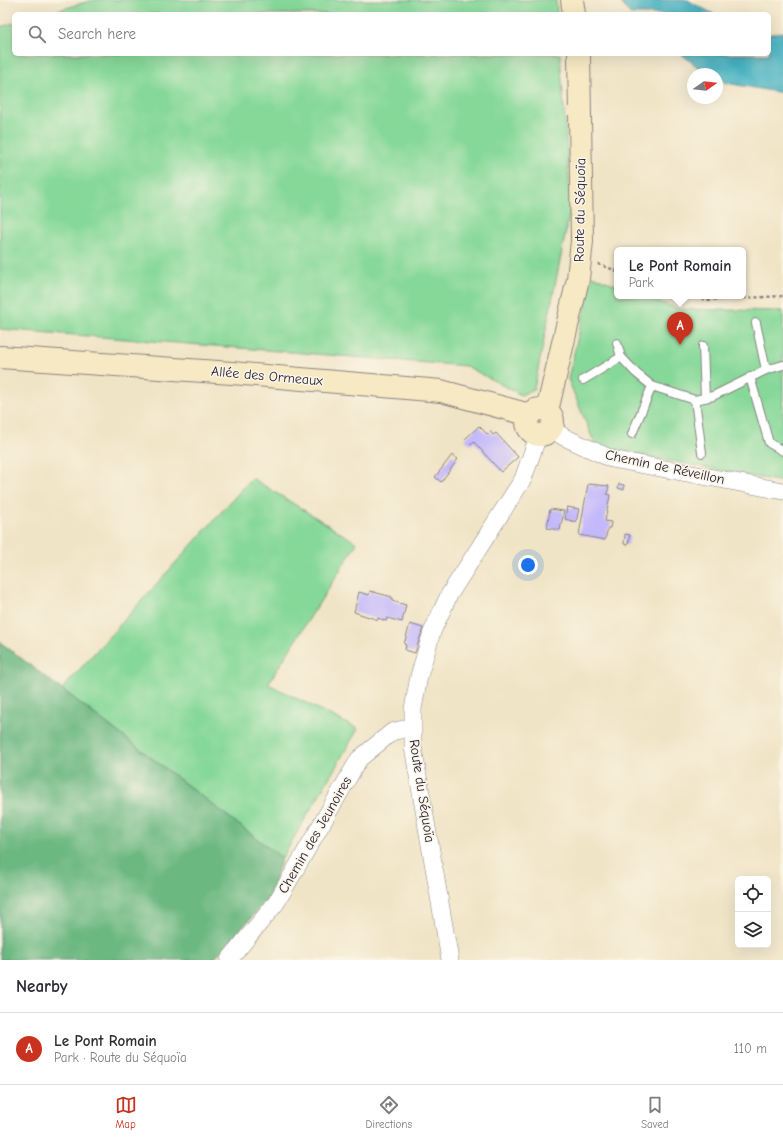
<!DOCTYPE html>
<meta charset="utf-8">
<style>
body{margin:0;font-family:"Comic Neue",sans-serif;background:#f2f2f3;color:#2b2b33}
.controls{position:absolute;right:12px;bottom:12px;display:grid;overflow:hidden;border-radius:6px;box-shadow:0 4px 16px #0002}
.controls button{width:36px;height:36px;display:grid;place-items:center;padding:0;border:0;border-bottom:1px solid #e1e1e2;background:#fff;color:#2b2b33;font:20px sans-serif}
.compass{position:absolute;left:687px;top:68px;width:36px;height:36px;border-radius:50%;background:#fff;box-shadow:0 4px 16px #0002;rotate:75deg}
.you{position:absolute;left:528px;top:565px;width:14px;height:14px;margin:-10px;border:3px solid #fff;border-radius:50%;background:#1a73e8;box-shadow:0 0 0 6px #1a73e833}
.badge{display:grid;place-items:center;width:26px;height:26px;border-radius:50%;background:#c8321e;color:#fff;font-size:13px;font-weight:700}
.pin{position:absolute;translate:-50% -33px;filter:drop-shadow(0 1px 2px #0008)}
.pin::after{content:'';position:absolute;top:21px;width:14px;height:12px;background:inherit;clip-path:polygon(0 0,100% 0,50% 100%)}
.popup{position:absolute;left:614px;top:247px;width:132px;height:52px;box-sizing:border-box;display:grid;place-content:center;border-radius:6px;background:#fff;filter:drop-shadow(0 1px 3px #0005);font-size:13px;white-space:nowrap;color:#7c7c81}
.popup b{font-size:15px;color:#2b2b33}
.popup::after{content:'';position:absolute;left:50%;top:100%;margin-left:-8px;border:8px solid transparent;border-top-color:#fff}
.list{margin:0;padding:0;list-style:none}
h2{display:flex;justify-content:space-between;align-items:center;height:52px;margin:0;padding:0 16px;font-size:17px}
h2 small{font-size:13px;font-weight:400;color:#7c7c81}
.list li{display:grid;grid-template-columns:26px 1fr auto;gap:12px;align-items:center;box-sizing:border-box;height:72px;padding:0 16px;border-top:1px solid #e1e1e2}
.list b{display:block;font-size:15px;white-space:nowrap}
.list p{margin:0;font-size:13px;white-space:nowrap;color:#7c7c81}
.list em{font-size:13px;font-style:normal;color:#7c7c81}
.icon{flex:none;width:22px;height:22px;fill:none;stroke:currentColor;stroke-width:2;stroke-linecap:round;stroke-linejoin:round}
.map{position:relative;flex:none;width:783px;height:960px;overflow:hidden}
.search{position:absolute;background:#fff;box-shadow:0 4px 16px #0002;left:12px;right:12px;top:12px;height:44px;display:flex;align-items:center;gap:10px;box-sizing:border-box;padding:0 14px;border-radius:6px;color:#7c7c81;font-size:15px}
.sheet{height:124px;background:#fff}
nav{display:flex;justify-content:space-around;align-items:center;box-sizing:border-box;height:56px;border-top:1px solid #e1e1e2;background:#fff;font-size:11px;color:#7c7c81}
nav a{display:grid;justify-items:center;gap:2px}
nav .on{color:#c8321e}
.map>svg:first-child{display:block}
.green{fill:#86d899;stroke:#547d6a}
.forest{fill:#6cb881;stroke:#476d5e}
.water{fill:#44b1c1;stroke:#336a7e}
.building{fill:#c3b8fa}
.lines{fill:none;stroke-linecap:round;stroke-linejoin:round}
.lane-casing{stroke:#898380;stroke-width:10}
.street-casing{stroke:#898380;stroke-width:18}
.secondary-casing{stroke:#898380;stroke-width:24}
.path{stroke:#898380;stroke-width:2.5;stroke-dasharray:3 3;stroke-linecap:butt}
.lane{stroke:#fff;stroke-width:8}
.street{stroke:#fff;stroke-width:17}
.secondary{stroke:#f7e9c3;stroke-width:22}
.labels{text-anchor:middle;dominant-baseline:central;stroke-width:3;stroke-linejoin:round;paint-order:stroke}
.street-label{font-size:14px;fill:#22223b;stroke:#fcf5e5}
</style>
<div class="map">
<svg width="783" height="960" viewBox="0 0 783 960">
<rect width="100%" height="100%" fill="#fcf5e5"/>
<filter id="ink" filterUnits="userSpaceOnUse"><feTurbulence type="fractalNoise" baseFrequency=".025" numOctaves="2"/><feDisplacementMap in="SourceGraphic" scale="8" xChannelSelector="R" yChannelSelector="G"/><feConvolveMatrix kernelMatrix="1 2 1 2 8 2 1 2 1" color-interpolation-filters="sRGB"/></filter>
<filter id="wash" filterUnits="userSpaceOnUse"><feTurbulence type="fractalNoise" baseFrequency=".012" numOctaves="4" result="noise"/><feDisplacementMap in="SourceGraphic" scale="16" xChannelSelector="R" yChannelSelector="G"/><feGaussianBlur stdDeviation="0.9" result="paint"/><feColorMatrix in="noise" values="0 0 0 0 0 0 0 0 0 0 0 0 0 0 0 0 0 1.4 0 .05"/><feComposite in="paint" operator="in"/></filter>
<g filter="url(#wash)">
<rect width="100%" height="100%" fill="#f0e4c6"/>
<path class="green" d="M93,0h463l1,14h-511z
M14,23v31h546l11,152 -37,183 -13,6 -55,-29 -466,-37v-302z
M592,276l25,9v11h27l35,13 104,2v171l-187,-35 -28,-68z
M252,478l105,65 -89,141 90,45 -76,129 -220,-169z"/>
<path class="forest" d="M0,642l282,216 -14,41 -55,61h-213z"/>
<path class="water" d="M619,0h69l6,4 20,10h-84z
M783,32v61l-57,-10 -9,-5v-4c-14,0 -25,-12 -36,-20h88v-20h3z"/>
<g id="blocks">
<path class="building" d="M479,426l8,8 3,-3 3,4 3,-2 22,24 -17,15 -27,-30 -3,3 -6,-6z
M452,455l6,4 -17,23 -6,-5z
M588,484l21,2 -2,8 3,1 -5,26 6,1 -1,6h-2l-3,12 -26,-5z
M619,484l5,1v5l-6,-2z
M567,507l12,2 -3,13 -11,-3z
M550,509l14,2 -4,19 -13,-2z
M625,534l5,1 -2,10 -4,-1z
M370,591l22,6v4l14,4 -4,17 -15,-4 -1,3 -8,-3v2l-24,-8 5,-20 10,3z
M410,624l13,4 -8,25 -10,-3 1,-5 -2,-1z"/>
</g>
</g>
<g filter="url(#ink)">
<use href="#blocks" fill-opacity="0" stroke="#898380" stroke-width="1"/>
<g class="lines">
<g class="lane-casing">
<path id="lane" d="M756,323l10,47
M617,343l4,14 15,16 16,13 43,14 18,-4 53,-26 17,-5
M703,346l2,52
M750,377l19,66 14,8
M583,380l38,-23
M695,400l7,53
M632,434l20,-48"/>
</g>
<g class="street-casing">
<path id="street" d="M551,429l13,8 48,22 171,32
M229,960l47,-57 83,-144 33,-27 15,-4 6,-1
M450,960l-37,-213v-38l6,-33 13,-44 17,-37 74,-116 13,-37v-8"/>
</g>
<g class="secondary-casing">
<path id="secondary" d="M572,0l2,14
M0,357l232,16 209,18 89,24
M527 422a13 13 0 1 1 26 0a13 13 0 1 1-26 0Z
M547,411l31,-132 4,-38 -3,-187"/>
</g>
<path class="path" d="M598,264l19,7
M690,296l17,4 76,-4"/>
<use href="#lane" class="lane"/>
<use href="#street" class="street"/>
<use href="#secondary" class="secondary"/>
</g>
</g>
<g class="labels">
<g class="street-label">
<text transform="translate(580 210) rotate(-89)">Route du Séquoïa</text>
<text transform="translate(267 376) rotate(5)">Allée des Ormeaux</text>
<text transform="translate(665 467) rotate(12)">Chemin de Réveillon</text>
<text transform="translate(422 791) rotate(81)">Route du Séquoïa</text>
<text transform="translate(315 835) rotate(-60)">Chemin des Jeunoires</text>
</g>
</g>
</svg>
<div class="controls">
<button><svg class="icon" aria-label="locate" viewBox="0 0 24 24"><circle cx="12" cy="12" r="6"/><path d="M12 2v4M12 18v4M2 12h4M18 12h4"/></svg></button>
<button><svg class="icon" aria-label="layers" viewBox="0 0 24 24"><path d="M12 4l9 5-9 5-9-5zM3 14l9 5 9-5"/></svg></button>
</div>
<svg class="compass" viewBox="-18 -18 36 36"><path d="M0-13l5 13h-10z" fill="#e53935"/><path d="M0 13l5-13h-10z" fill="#7c7c81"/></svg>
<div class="you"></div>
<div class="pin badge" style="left:680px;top:345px">A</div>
<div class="popup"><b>Le Pont Romain</b>Park</div>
<div class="search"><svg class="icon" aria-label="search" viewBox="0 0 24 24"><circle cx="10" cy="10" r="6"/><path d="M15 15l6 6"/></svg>Search here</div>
</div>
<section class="sheet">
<h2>Nearby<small></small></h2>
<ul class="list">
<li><span class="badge">A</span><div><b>Le Pont Romain</b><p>Park · Route du Séquoïa</p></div><em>110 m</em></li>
</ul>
</section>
<nav>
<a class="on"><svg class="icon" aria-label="map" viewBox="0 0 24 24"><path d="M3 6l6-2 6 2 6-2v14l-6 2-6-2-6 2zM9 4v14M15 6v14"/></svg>Map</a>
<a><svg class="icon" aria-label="directions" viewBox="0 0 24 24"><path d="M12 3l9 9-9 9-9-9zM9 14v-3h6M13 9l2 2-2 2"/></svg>Directions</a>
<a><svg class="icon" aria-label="saved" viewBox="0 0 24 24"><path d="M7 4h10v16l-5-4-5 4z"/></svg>Saved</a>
</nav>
